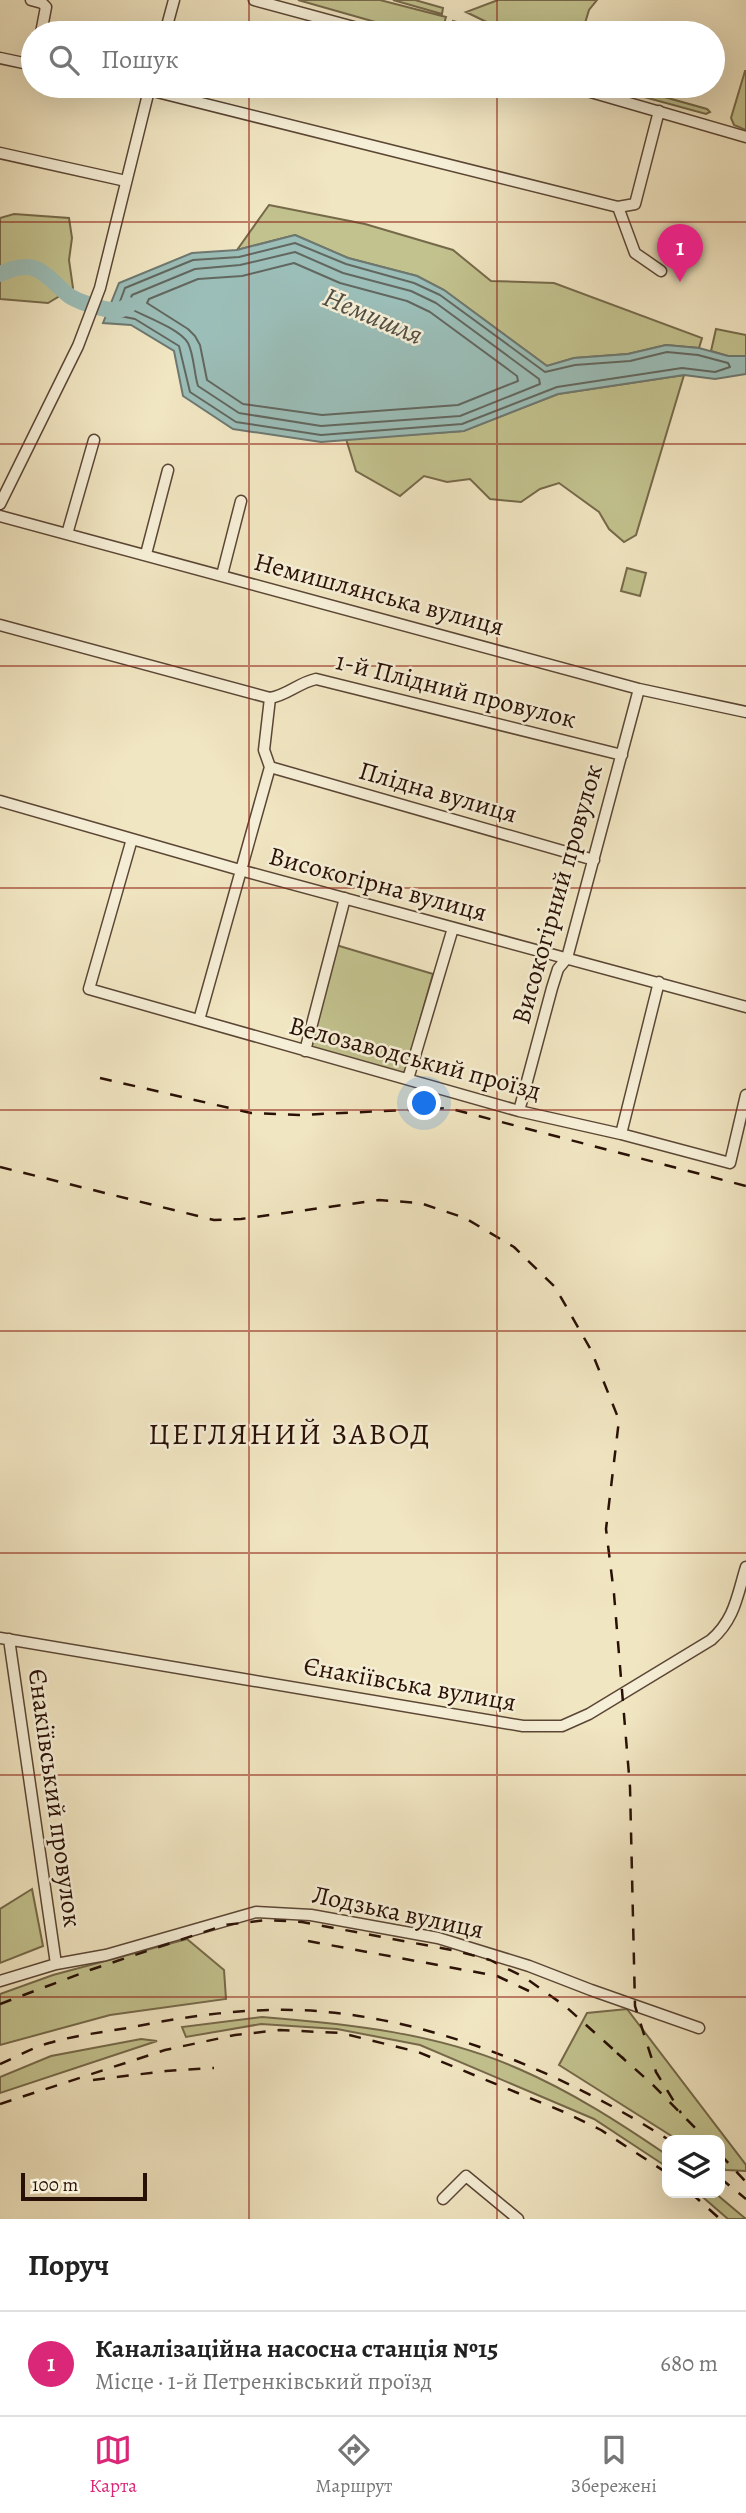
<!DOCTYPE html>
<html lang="uk">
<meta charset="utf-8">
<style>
body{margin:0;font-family:Alegreya,serif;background:#f6f6f6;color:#222}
.controls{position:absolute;right:21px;bottom:21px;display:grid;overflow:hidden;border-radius:14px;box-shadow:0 7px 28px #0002}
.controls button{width:63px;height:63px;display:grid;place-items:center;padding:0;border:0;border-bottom:2px solid #e0e0e0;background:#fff;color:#222;font:35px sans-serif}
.scale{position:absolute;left:21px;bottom:18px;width:126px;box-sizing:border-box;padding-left:7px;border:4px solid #291006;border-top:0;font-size:19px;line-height:24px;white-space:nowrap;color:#291006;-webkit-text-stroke:5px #f6efd7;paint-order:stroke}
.you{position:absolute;left:425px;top:1104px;width:24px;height:24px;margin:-18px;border:5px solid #fff;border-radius:50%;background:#1a73e8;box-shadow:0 0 0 10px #1a73e833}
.badge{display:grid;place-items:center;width:46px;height:46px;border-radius:50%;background:#db2777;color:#fff;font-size:23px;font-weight:700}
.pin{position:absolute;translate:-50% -58px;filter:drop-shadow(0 2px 4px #0008)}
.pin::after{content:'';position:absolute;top:37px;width:24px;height:21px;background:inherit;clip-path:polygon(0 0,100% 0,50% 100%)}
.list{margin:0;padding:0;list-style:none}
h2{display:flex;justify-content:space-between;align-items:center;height:91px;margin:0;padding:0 28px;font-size:30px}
h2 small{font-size:23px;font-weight:400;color:#767676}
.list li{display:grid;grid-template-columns:46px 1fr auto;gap:21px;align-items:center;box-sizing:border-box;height:105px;padding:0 28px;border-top:2px solid #e0e0e0}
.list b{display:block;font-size:26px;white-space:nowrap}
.list p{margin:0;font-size:23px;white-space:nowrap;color:#767676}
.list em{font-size:23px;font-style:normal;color:#767676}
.icon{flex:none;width:38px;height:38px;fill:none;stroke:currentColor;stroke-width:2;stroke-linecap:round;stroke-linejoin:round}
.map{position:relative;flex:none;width:746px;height:2219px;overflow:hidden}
.search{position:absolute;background:#fff;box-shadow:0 7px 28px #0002;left:21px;right:21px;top:21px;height:77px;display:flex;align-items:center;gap:18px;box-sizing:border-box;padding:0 24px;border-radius:38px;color:#767676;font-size:26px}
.sheet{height:196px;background:#fff}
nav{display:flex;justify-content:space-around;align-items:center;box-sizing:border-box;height:98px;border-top:2px solid #e0e0e0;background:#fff;font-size:19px;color:#767676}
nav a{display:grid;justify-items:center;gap:4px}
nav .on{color:#db2777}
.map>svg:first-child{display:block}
.green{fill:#c2c28e;stroke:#76694a;stroke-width:2}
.water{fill:#9bbeb8;stroke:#6d7871;stroke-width:2}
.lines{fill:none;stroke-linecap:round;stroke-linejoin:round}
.shore{stroke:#62675f;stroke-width:2}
.river{stroke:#9bbeb8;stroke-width:16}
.minor-casing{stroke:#5b4635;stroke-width:13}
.minor{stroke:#f6efd7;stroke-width:10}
.rail{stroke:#291006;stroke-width:2.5;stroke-dasharray:12 12;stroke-linecap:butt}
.grid{fill:none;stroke:#8f2418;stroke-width:2;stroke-opacity:0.55}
.labels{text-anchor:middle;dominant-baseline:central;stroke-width:5;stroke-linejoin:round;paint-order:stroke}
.street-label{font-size:26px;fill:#291006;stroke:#f6efd7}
.water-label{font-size:28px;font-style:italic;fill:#514d44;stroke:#f6efd7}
.quarter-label{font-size:30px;letter-spacing:2px;fill:#291006;stroke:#f6efd7}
</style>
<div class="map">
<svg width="746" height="2219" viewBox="0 0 746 2219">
<rect width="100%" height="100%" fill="#f1e6c2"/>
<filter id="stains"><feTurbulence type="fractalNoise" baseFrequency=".00286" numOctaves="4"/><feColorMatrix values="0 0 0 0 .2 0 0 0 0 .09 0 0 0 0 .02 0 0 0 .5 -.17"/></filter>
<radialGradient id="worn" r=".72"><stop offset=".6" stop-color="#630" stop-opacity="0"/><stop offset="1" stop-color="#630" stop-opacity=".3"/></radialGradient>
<path class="green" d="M298,0h82l66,17 -5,16h-27z
M393,0h22l28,8 -1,6z
M498,0h99l-8,10 -7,23h-66l-13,-3 -37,-18z
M453,21l47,12h-50z
M745,71h1v59l-12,-5 -3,-7z
M604,86h21l82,23 3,3 -4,2z
M269,205l96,19 88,26 38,31 63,2 148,55 -3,10 -33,-3 -38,9 -54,4 -27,8 -103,-76 -27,-14 -69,-18 -53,-23 -58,15z
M14,214l55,4 3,20 -3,22 4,28 -25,15 -48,-4v-81z
M716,329l30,6v21h-18l-17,-5z
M684,375l-48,160 -12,7 -15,-13 -10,-17 -40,-29 -19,6 -19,13 -31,-3 -20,-20 -23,3 -23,-6 -24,20 -44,-25 -10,-32 117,-8 95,-37z
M627,568l19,5 -6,23 -19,-5z
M336,945l97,29 -27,96 -4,4 -90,-24 -2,-5z
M32,1889l11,57 -43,17v-54z
M187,1939l37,31 2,29 -116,16 -110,30v-51l53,-19z
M627,2009l119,156v6l-20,-1 -6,-4v-26h-42l-119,-75 28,-52z
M262,2017c87,7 176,16 257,52 53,23 101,54 148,86v12l-73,-48 -174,-74 -83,-16 -76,-5 -75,13 -4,-10z
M141,2039l16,2 -157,52v-16l51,-21z
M698,2193h17l31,26h-18z"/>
<path class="water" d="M295,235l53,23 69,18 27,14 103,76 27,-8 54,-4 38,-9 33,3 29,8h18v18l-31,5 -31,-4 -126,19 -94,37 -143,11 -88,-13 -50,-33 -9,-45 -43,-26 -28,-2 16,-40 73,-30 45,-3z"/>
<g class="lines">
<path class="shore" d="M295,243l51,21 68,19 26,12 105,77 30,-7 55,-4 37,-9 31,3 30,8 2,4 -15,5 -33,-4 -125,19 -95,37 -141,11 -85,-13 -46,-30 -11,-46 -44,-27 -20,-4 10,-27 68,-28 46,-3z
M295,252l48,21 68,18 25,12 103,76 1,5 -80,32 -139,10 -82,-13 -41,-27c-4,-13 -4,-31 -10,-43 -9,-15 -47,-28 -61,-36l5,-12 63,-26 45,-4z
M294,263l46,20 67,18 23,11 87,64 1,5 -60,24 -136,10 -79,-11 -36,-24 -7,-35 -5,-9 -7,-7 -41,-26 2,-4 49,-20 44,-3z"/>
<path class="river" d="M0,274c36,-17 43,-1 67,20 7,7 42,18 52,16 4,-1 7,-3 10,-5"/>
<g class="minor-casing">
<path id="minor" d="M31,0l11,3 4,4 -5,26
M254,0l122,33
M165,33l9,-33
M0,58l33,7
M133,86l485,121 17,46 26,18
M570,86l176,51
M0,153l126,28
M618,207l17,-3 24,-93
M0,504l78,-158 22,-58 50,-202
M0,516l639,173 107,23
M67,534l27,-94
M146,554l22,-84
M222,575l19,-74
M0,625l270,73c18,-3 28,-15 46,-19l306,76
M270,767l324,93
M0,801l240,69 506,137
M132,839l-43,150 430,122 102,23 109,29 16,-68
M199,1020l71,-253 -6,-17 6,-52
M305,1051l40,-153
M408,1079l45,-151
M519,1111l33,-123 6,-19 9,-11 72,-269
M621,1134l38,-152
M0,1638l523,88h39l27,-12 122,-74c24,-21 26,-44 35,-73
M9,1639l47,325
M0,1981l56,-17 50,-9 150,-43 55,3 127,23 91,28 62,24 108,38
M443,2199l23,-23 52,43"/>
</g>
<use href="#minor" class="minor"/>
<path class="rail" d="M100,1078l151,35 48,2 149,-7 298,78
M0,1167l214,53 27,-1 138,-19 41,3 45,15 49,29 41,40 36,63 28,70 -13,109 8,65 16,193 5,219 21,66 25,41
M308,1941l189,35 32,15
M0,2004l90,-34 135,-45 41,-5 36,2 155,29 33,9 34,17 41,29 59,53
M617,2053l35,31 55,56
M0,2064c16,-7 32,-16 49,-21 27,-8 56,-11 84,-16 44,-9 91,-16 137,-17 136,-4 286,58 399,130
M93,2080l73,-9 48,-3
M0,2104l165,-54 70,-15 45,-5 61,3 77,19 146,60 37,18 66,43
M720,2154l26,28
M720,2178l26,21
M691,2193l29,26"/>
</g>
<path class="grid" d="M249,0v33M497,0v33M249,86v2133M497,86v2133M0,222h746M0,444h746M0,666h746M0,888h746M0,1110h746M0,1331h746M0,1553h746M0,1775h746M0,1997h746"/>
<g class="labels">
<g class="street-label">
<text transform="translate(379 594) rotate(15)">Немишлянська вулиця</text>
<text transform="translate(456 690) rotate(14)">1-й Плідний провулок</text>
<text transform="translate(438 792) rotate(16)">Плідна вулиця</text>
<text transform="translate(378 884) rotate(15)">Високогірна вулиця</text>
<text transform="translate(557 894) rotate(-74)">Високогірний провулок</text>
<text transform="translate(415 1058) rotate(15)">Велозаводський проїзд</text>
<text transform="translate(410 1684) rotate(10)">Єнакіївська вулиця</text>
<text transform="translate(55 1798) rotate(82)">Єнакіївський провулок</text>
<text transform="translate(398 1912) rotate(12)">Лодзька вулиця</text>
</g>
<g class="water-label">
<text transform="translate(373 316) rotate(23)">Немишля</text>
</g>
<g class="quarter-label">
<text x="290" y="1434">ЦЕГЛЯНИЙ ЗАВОД</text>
</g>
</g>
<rect width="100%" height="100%" filter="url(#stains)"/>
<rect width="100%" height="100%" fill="url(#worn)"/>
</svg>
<div class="controls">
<button><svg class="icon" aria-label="layers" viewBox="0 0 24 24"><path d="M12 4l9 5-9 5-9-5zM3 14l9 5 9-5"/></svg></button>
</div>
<div class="scale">100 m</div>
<div class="you"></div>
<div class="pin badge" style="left:680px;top:282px">1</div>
<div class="search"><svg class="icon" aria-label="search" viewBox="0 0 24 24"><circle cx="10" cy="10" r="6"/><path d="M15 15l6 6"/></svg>Пошук</div>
</div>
<section class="sheet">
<h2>Поруч<small></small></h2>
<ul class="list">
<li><span class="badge">1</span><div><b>Каналізаційна насосна станція №15</b><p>Місце · 1-й Петренківський проїзд</p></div><em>680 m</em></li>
</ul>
</section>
<nav>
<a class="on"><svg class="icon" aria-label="map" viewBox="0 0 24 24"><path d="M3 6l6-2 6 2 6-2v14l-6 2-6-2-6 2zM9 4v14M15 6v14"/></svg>Карта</a>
<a><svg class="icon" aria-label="directions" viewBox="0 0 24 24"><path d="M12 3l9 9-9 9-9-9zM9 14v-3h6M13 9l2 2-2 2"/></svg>Маршрут</a>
<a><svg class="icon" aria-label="saved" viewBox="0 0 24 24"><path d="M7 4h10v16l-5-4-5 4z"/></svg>Збережені</a>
</nav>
